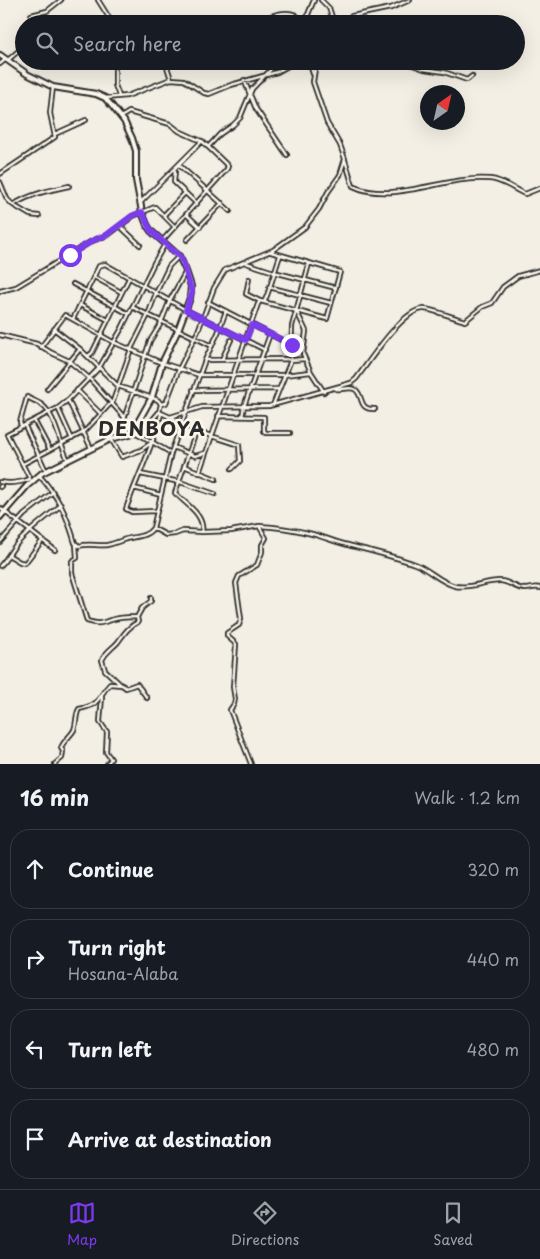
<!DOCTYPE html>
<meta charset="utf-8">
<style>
body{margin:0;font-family:"Playpen Sans",sans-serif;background:#20242c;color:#f1f3f6}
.compass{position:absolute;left:420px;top:85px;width:45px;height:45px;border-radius:50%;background:#171b24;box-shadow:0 5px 20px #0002;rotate:34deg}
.stop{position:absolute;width:15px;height:15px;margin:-11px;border:4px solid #7c3aed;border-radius:50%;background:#fff}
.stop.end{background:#7c3aed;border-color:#fff;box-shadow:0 1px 5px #0008}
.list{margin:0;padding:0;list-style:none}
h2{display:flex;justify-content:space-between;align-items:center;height:65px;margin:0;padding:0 20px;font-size:21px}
h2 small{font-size:16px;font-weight:400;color:#9ea1a6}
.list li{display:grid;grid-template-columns:32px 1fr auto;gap:15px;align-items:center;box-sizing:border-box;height:80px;margin:0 10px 10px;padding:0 10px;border:1px solid #363941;border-radius:20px}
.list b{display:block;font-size:19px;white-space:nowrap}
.list p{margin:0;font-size:16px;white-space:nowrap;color:#9ea1a6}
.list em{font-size:16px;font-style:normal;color:#9ea1a6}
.icon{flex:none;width:28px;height:28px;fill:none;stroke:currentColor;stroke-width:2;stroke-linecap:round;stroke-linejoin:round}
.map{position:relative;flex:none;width:540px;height:764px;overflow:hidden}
.search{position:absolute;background:#171b24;box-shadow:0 5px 20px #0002;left:15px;right:15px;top:15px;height:55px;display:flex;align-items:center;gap:12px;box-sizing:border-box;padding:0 18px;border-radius:28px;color:#9ea1a6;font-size:19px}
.sheet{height:425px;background:#171b24}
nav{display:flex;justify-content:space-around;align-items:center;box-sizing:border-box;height:70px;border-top:1px solid #363941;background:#171b24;font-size:14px;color:#9ea1a6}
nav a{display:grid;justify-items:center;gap:2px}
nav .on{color:#7c3aed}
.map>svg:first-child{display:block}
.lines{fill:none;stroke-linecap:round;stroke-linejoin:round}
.minor-casing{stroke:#2b2b2b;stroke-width:6}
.major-casing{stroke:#2b2b2b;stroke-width:8}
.minor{stroke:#fbf7ec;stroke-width:2.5}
.major{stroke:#fbf7ec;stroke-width:4}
.route{stroke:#7c3aed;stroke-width:6}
.labels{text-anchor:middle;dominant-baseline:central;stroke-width:5;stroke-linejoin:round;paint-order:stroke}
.district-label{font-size:20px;font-weight:bold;letter-spacing:1px;fill:#2b2b2b;stroke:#fbf7ec}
</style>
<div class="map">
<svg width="540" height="764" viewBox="0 0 540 764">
<rect width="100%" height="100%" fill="#f3efe4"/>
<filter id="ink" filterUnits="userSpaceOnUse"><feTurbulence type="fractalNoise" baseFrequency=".02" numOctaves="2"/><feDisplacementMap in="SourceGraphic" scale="10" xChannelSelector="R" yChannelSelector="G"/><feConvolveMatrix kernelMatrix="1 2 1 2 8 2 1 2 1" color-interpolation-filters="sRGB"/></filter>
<g filter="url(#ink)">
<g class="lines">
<g class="minor-casing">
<path id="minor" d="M98,0l15,24
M321,0l8,8 5,15
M308,17v7
M31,24v-9l16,-4 14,-11
M255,24c11,-7 36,-18 45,-5l-2,5
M304,24l10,-24
M333,24l19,-8 39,-8 19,-8
M8,60l16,-14
M115,61v24l4,11
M165,61l6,18
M309,61l4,13
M401,61l23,8 20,3 23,8 5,-4
M0,64l6,-5
M244,80l12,29 31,46
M106,98l21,-2 44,-17 13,1 20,13 5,1 22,-9 46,-13 20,-11
M121,117l8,-5 41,12 9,7 22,10
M55,134l31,-14
M208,147l12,-13 13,-9 7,-7 12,-29 27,-28
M345,160l8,26c39,19 93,-11 137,-7 13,1 23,10 35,15l15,-6
M179,165l51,46
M175,171l-1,11 23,22
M0,174l55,-37 -5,-24 3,-26
M0,182l7,17 6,6c17,-11 37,-15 56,-19
M140,203l62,-62 26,25 -1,3 -65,72
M13,205l17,10 9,1
M164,215l21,-22
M187,215l13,12
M120,226l20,19
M187,240l35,-37
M246,263l28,9 62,16
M94,277l27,15
M249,279l-3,15 14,7
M73,284l56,30
M269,287l62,16
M0,291l16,-4 76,-46 16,-6 25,-19 22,-9 20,20
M208,302l83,43
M264,302l63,17 13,-47 -69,-20
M80,305l28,15
M132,307l80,39
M297,312l9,19 -3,23 8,18 13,20
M73,319l26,-53 6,-2 81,46 79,40
M54,329l26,20 38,37 40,14 3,4 -2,8 11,5 32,-10 67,-1 82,-23 5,-4c13,-17 46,-69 67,-70 6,-1 35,10 42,12l17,-14 10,-4 11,-16 15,-11 22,-6
M0,335l37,9 15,9 17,8 20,17 35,39
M41,347l24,-32 48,27 49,21 37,12h85l27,-3
M88,356l4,-3 37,-75
M222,359l9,-19
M205,360l81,-1 5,1 14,-1
M47,389l33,-40
M336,389c6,1 16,-3 20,1 8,7 2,20 19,19
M77,390l24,24
M193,390l85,-1
M68,400l23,48
M112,404l19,-55 17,-34 8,-22 13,-27 10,-10
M161,404l5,-1 13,-34 19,-38 16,-43 11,-18 48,-20 32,-23 14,-18 9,-17 12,-17 5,-16 -5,-14 -13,-22 -14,-41 2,-13 3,-8
M273,405l18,-45 1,-34 17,-62
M58,408l14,31
M218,416l46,1v14l2,2h24
M172,417l21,13 46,15 1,16 -8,8
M242,417l2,-11 26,-72
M34,420l16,30
M21,426l-1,-4 7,-25c5,3 11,5 15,8 13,9 18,40 26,55
M25,426l21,45
M136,427l7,4 16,-19
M133,431l38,22 -18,75 13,7 9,-1 8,-3 19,1 29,-1 28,-5 7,12 -4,7v7l-5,13 -18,11 -3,7 5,36 -2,6 -12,8v3l9,8 -3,43 2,12 -1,5 -4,6 21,54
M143,431l11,7
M196,432l-21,61c11,11 30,22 27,39
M118,437l32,-96 10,-16 10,-25 16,-29
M111,439l11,18 19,-7 10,-7
M173,447l22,9 10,-3
M171,453l34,-93 13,-27 8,-22
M23,464l61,-32 27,-29
M184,466l32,13
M199,473l59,-169 2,-3 4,1c4,-5 12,-36 16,-46
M140,474l40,8 35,12
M39,475c20,23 28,40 36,68l4,3c9,-3 18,0 28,-1 6,-1 10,-3 16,-5 10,-4 23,-2 30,-12
M30,479l-23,-45 51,-26 10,-8 31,-32 23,-40 32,-65 11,-19
M0,482c11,2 20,1 30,-3
M0,487l1,-1
M134,488l27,7
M0,508l55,42
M156,511l-24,1 -6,-3c11,-32 27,-62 35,-95
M259,526c16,1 33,3 49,7 14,3 27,9 40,12 23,6 45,11 67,19 14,5 24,18 40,22 16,3 29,-5 45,-5 9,0 16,8 25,8 6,0 9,-3 15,-1
M0,542l24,-27 29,-23
M76,545l1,13 -5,3v12l15,48c14,4 13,2 24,-1 8,-3 18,-3 26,-3l5,-9 9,-7v-3
M10,556l10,6 5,1 17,-22
M0,566c6,-6 9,-12 14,-19 11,-14 33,-30 47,-42
M121,685l-16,-15 -3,-10c5,-10 10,-11 16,-18 6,-8 10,-15 20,-20l-1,-5
M102,697l-2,25 7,10 -1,20 5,7 -4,5
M55,764l7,-6 1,-7 -2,-3c3,-8 9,-11 13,-18 3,-7 1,-14 5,-21 24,-5 17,-11 31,-25l12,1 4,3 11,-4 10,14"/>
</g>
<g class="major-casing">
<path id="major" d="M0,55l27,19 26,13 43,7 9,4 7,8 12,15 8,17 4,13v29l6,32 5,13 4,6 28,25 7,15 5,15 -1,12 -12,32 -16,33 -10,34 -19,34 -3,3 -19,5 -69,34 -15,13 -27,31"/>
</g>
<use href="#minor" class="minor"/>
<use href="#major" class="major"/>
</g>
</g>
<g class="lines" filter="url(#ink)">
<path class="route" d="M70,255l22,-14 16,-7 24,-18 10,-4 9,19 28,25 4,6 9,30 -6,18 60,30 6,-15 40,20"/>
</g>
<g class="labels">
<g class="district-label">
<text x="152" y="428">DENBOYA</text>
</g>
</g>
</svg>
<svg class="compass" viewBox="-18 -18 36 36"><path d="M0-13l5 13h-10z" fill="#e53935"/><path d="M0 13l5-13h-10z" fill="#9ea1a6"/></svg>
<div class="stop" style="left:70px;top:255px"></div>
<div class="stop end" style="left:292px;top:345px"></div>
<div class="search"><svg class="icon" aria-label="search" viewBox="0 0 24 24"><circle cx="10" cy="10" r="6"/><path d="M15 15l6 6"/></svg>Search here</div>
</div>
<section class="sheet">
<h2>16 min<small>Walk · 1.2 km</small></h2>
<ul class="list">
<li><svg class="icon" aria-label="ahead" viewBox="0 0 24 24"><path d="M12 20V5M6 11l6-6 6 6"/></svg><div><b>Continue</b></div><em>320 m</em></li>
<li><svg class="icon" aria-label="right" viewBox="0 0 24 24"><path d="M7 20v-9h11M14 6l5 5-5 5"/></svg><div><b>Turn right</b><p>Hosana-Alaba</p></div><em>440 m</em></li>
<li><svg class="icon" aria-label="left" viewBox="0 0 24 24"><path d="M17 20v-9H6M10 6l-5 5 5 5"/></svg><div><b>Turn left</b></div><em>480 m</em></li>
<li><svg class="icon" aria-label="arrive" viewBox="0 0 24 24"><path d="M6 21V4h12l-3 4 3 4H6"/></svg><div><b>Arrive at destination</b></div></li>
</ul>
</section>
<nav>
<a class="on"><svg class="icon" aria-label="map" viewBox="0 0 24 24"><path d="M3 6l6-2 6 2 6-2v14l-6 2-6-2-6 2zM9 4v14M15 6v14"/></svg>Map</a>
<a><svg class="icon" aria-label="directions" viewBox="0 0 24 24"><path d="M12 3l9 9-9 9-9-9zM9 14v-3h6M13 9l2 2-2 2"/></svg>Directions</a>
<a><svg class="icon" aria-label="saved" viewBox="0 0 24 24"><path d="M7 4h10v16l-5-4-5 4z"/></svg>Saved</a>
</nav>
